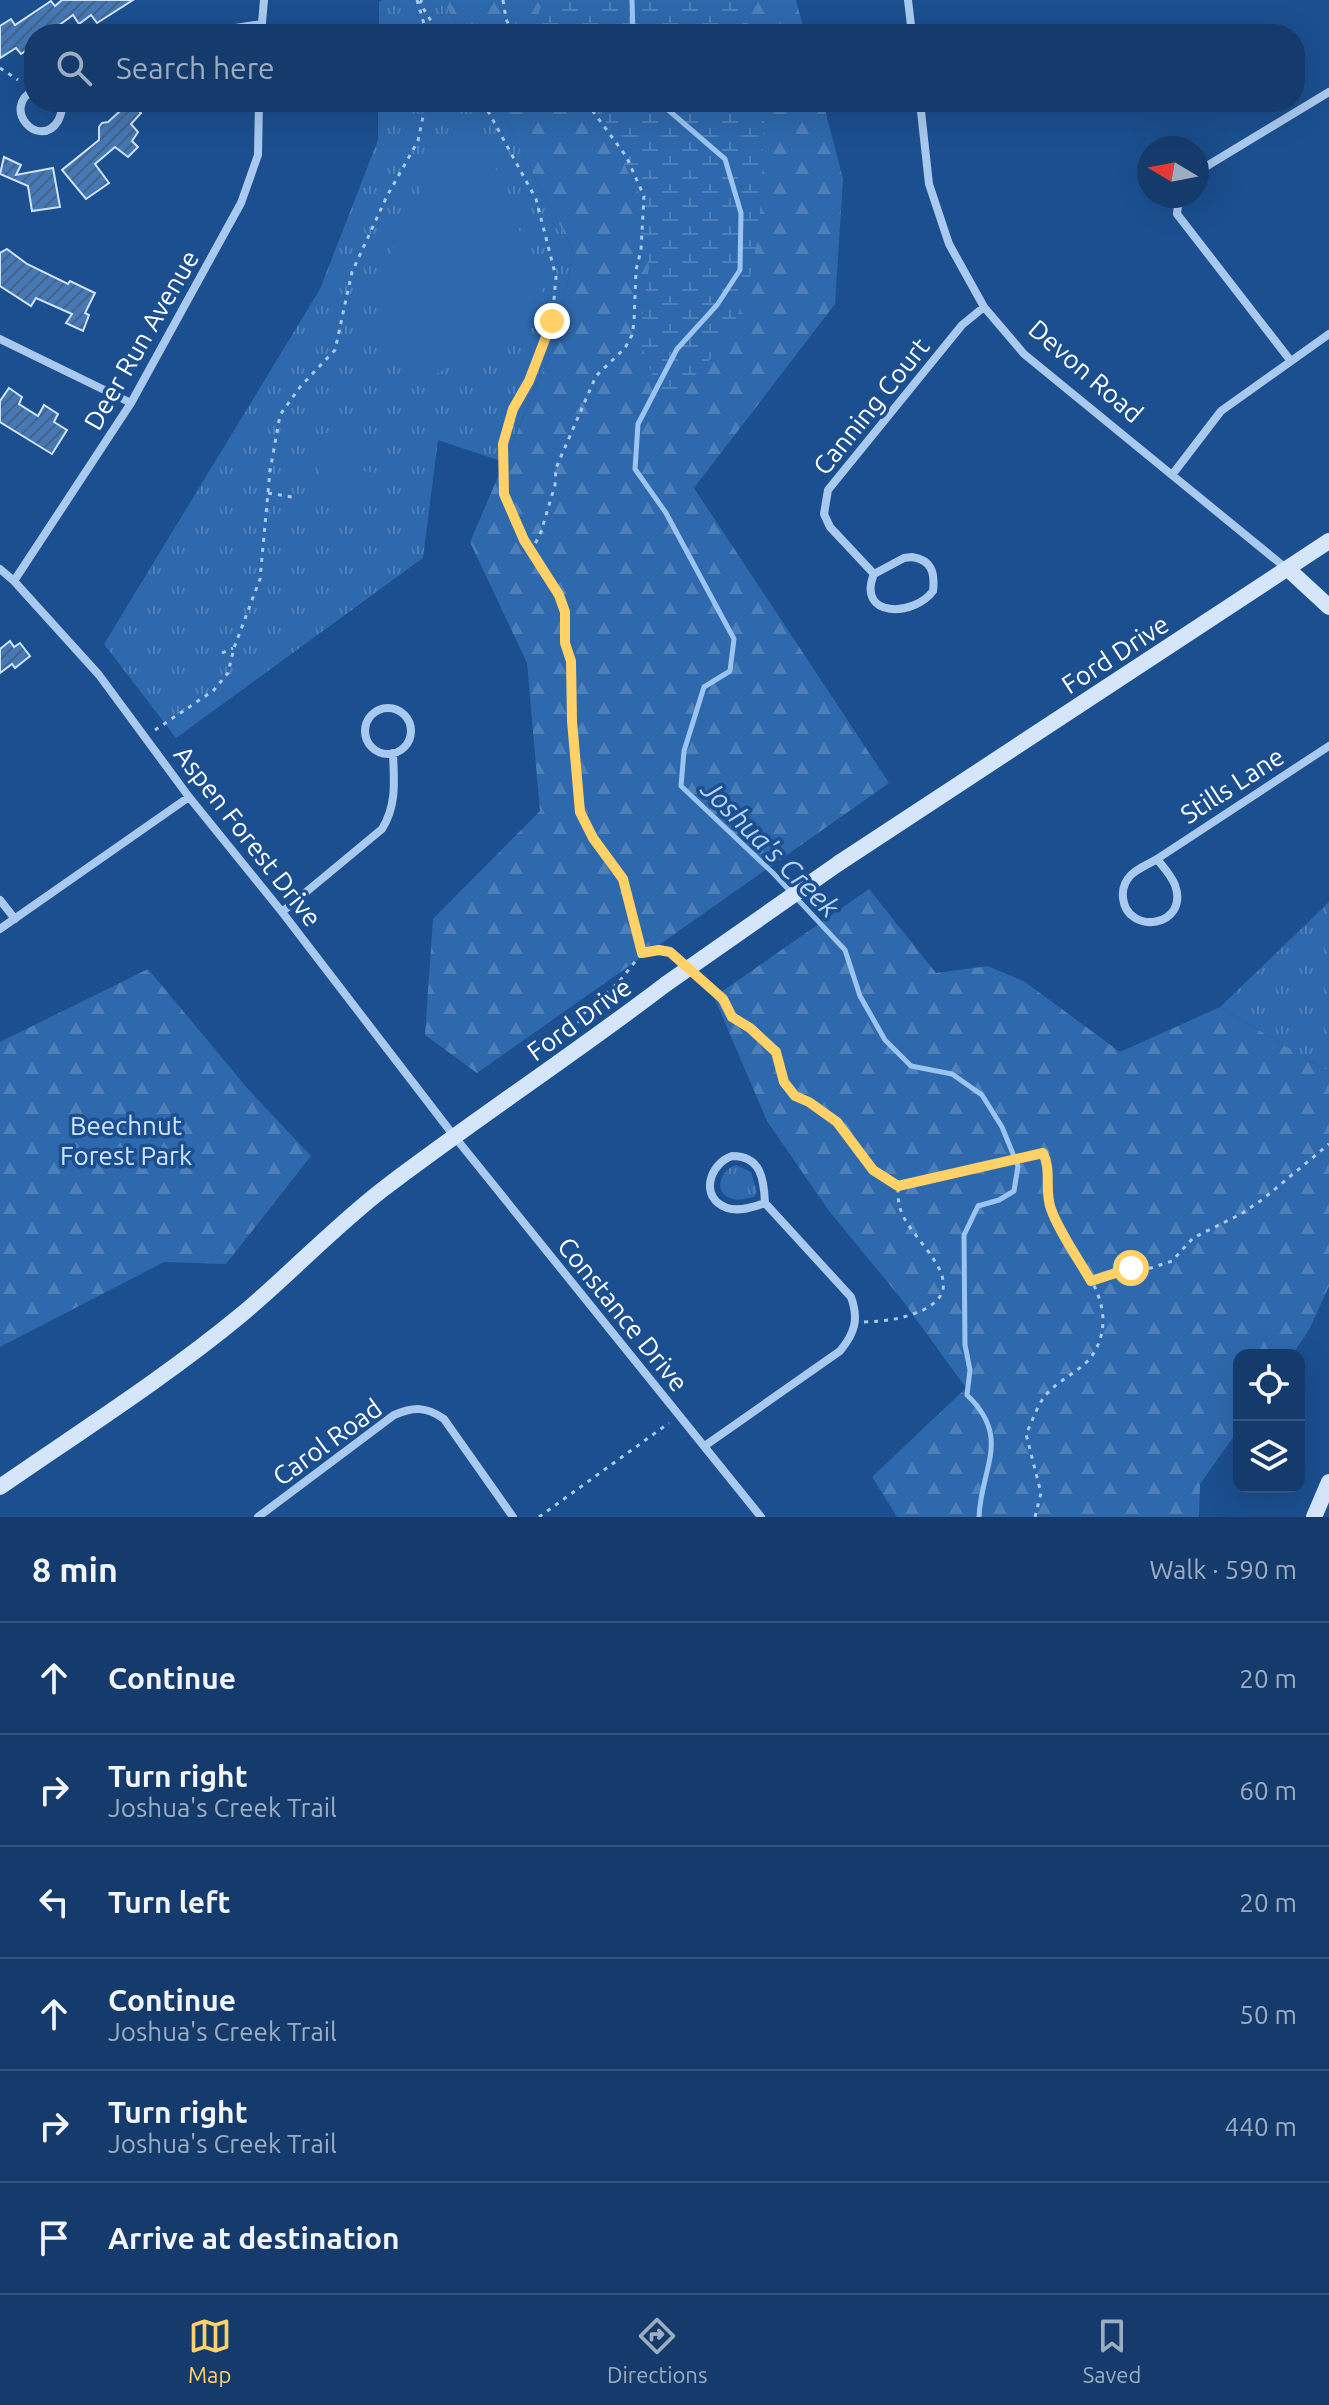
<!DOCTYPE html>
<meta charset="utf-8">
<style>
body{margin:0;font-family:Ubuntu,sans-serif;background:#214673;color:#f1f3f6}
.controls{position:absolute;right:24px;bottom:24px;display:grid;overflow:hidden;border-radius:16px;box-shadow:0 8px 32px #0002}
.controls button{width:72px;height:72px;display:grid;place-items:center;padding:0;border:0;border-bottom:2px solid #33557e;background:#143b6b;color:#f1f3f6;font:40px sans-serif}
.compass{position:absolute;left:1137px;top:136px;width:72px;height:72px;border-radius:50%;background:#143b6b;box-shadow:0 8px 32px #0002;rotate:280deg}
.stop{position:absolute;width:24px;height:24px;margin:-18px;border:6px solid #ffd166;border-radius:50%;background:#fff}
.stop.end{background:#ffd166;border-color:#fff;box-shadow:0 2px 8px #0008}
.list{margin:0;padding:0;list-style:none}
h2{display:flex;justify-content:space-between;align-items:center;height:104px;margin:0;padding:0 32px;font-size:34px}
h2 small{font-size:26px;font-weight:400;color:#9dadc1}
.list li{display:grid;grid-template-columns:52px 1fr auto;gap:24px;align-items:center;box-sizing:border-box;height:112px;padding:0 32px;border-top:2px solid #33557e}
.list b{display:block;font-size:30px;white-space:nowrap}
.list p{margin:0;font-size:26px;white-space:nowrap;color:#9dadc1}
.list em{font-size:26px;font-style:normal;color:#9dadc1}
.icon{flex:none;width:44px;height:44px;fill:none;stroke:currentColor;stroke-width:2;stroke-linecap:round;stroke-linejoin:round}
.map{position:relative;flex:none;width:1329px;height:1517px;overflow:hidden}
.search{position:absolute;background:#143b6b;box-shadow:0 8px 32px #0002;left:24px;right:24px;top:24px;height:88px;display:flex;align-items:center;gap:20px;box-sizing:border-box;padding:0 28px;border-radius:32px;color:#9dadc1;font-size:30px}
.sheet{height:776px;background:#143b6b}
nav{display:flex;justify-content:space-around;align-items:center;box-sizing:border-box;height:112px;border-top:2px solid #33557e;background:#143b6b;font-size:22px;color:#9dadc1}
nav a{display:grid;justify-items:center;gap:4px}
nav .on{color:#ffd166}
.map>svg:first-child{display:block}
.grass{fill:url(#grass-tufts)}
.forest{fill:url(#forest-firs)}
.wetland{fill:url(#wetland-marsh)}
.garden{fill:#2e69ad}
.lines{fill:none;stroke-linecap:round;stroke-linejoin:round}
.stream{stroke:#9cc4f0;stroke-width:5}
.building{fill:url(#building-hatch);stroke:#cfe3fa;stroke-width:2}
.path{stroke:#a9c9ee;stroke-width:3;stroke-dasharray:4 6;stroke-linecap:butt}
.street{stroke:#a9c9ee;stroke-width:8}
.secondary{stroke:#d6e6fa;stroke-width:16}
.secondary-bridge{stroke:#d6e6fa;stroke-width:16}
.route{stroke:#ffd166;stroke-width:10}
.labels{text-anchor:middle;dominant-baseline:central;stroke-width:7;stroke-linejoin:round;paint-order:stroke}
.street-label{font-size:26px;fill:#fff;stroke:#1b4f8f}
.park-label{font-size:26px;fill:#cfe3fa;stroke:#1b4f8f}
.water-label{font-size:28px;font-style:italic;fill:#b5d3f5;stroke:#1b4f8f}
</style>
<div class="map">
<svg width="1329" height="1517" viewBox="0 0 1329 1517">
<defs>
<pattern id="grass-tufts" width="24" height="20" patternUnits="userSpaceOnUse" patternTransform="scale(2)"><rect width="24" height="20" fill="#2e69ad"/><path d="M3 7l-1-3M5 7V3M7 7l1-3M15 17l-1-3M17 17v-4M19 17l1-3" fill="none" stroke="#4d80b9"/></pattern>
<pattern id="forest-firs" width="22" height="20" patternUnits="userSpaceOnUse" patternTransform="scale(2)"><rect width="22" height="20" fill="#2e69ad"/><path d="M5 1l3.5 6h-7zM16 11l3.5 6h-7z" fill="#4d80b9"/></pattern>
<pattern id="wetland-marsh" width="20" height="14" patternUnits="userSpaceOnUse" patternTransform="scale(2)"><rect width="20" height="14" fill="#2e69ad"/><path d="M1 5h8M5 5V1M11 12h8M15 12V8" fill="none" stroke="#4d80b9"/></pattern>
<pattern id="building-hatch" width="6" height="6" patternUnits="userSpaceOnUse" patternTransform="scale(2)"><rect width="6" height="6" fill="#4478b7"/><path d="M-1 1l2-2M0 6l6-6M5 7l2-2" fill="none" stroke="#486282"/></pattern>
</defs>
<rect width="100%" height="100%" fill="#1b4f8f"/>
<path class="grass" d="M382,0h61l18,34h-82v-32z
M378,102h118l78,151 -21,95 -49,114 -66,-22 -15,118 -247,180 -72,-94 216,-355 58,-149z
M1329,902v170l-109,-65z
M736,1165l15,7 6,20 -3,5c-6,1 -14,4 -21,2 -21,-5 -13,-29 3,-34z"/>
<path class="forest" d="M443,0h353l9,34h-344z
M496,102h327l20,77 -8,125 -141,184 195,295 -412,290 -52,-38 8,-116 107,-108 -13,-148 -57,-121 83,-194 21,-95z
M869,889l67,84 52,-7 37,16 95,70 100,-45 109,65v214l-20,44 -17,25h-53v74l-39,55 -1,33h-302l-25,-40 94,-89 -63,-87 -74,-90 -62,-90 -53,-124z
M148,969l100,120 63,67 -85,108 -62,-2 -164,85v-305z"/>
<path class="wetland" d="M548,0h196l6,34h-217l7,-26z
M594,102h167l3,17c-3,97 0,230 -103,278l-22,-57 10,-73 -13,-77 -37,-84z"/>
<path class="garden" d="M482,133l67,175 -140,82 -27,-70 9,-68 42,-86z
M325,433l55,7 -3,26 -55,-7z
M321,465l55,8 -3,26 -56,-8z"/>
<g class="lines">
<path class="stream" d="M632,0l1,34
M659,102l66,57 16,54 -1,57 -23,35 -40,44 -39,75 -3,45 31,44 68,126 -4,32 -26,16 -20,64 -3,35 92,87 72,77 15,46 25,44 26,26 41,8 30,21 20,32 16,39 -4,25 -15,9 -21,6 -14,29 1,110 5,25 -3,25c45,43 14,72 12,122"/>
</g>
<path class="building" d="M62,0h71l-36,23 -6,-8 -12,9 -6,-9 -26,19h-13v11l-13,9 -5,-6 -16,10v-32l11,-7 4,6 36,-24 4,5z
M130,102l11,11 -10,11 7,8 -6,9 6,6 -10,10 -13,-10 -20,17 14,19 -23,16 -24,-29 37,-30v-13l3,-4 6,-1z
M4,157l17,8 -5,10 37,-7 7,39 -28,4 -4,-25 -28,-12z
M7,249l20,15 41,20 2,-3 25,12 -10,20 4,2 -6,16 -17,-8 6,-9 -36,-16 -5,8 -31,-20v-33z
M9,388l13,9 -3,7 19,12 6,-11 14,9 -4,8 13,8 -15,24 -52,-32v-21z
M10,641l4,6 6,-4 10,13 -15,12 -3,-4 -12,9v-24z"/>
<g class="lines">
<path class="path" d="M417,0l10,34
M422,0l-2,3 19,31
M503,0l3,19 7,15
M0,68l18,12
M483,102l53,97 20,78 -4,44 -23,60 -16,28 -10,35 1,50 20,46 35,55 6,17v31l6,18 1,60 8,91 13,26 30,41 19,74c12,-2 23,-5 33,4
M268,493l24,4
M531,552l10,-20 14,-47 1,-17 40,-92 29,-28 7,-13 2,-13 2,-52 5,-20 3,-54 -18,-40 -40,-54
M222,653l11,-5
M155,730l58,-39 15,-18 6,-25 26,-69 10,-108 10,-56 20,-28 35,-37 17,-78 35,-76 31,-55 8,-39
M699,978l24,21 9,18 18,11 26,24 8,30 11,14 14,6 28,20 36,48 25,16 145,-33c8,17 2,36 8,54 15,48 73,90 44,144 -10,19 -37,28 -50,45 -8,10 -13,26 -19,38l15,59 -6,24
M578,1032l-2,-4 6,-13 36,-32 24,-30
M1091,1281l40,-13h20l21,-7 21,-23 48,-24 22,-15 66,-55
M864,1322c23,-1 40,-3 61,-13 49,-26 -14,-68 -24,-98 -3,-8 -3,-16 -3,-25
M539,1517l130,-94"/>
<path class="street" d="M908,0l4,34
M196,34l66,-10
M261,34l3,-34
M34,90c-34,18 5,61 24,31 3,-5 4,-13 6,-19
M920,102l9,82 20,60 35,63 40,47 263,215
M1197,172l132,-80
M1179,196l-2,18 113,146
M0,339l131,64
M1172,475l49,-64 108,-77
M912,557c20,3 23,16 21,34 -19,26 -77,27 -59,-17l30,-16z
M0,569l14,12 85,94 90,122 93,115 172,224 307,381
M874,574l-44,-47 -6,-13 4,-24 134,-165 22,-18
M14,581l117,-178 110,-200 17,-48 1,-53
M365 731a23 23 0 1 1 46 0a23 23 0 1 1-46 0Z
M1157,859l172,-113
M1157,859c6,8 14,16 18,26 15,42 -48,51 -52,13 -1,-9 2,-17 8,-23 7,-7 18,-11 26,-16z
M0,900l15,19
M282,912l100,-83c15,-24 12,-48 11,-76
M0,929l189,-132
M732,1156c29,0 32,23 33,47 -11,4 -26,9 -38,5 -28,-10 -18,-44 5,-52z
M706,1445l134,-94c15,-18 19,-32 11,-54l-86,-94
M258,1517l136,-102c19,-8 32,-9 50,4l69,98"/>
<path class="secondary" d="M1288,569l41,38
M839,863l490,-322
M0,1487c81,-56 166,-110 241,-172 48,-40 91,-86 141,-125 93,-71 191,-135 284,-206
M1314,1517l15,-35"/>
<path class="secondary-bridge" d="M666,984l173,-121"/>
</g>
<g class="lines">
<path class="route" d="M552,321l-23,60 -16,28 -10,35 1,50 20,46 35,55 6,17v31l6,18 1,60 8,91 13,26 30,41 19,74 17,-3 11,2 53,47 9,18 18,11 26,24 8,30 11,14 14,6 28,20 36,48 25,16 145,-33c9,17 1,38 8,56 9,25 27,49 40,72l40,-13"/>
</g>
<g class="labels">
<g class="street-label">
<text transform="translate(141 340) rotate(-60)">Deer Run Avenue</text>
<text transform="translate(1086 371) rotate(41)">Devon Road</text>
<text transform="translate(871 406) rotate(-51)">Canning Court</text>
<text transform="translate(1115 654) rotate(-33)">Ford Drive</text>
<text transform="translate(1232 785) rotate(-33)">Stills Lane</text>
<text transform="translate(248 836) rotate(52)">Aspen Forest Drive</text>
<text transform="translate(579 1019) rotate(-36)">Ford Drive</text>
<text transform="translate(623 1314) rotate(51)">Constance Drive</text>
<text transform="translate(327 1442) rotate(-36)">Carol Road</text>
</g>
<g class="park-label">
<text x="126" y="1125">Beechnut<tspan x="126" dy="30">Forest Park</tspan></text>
</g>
<g class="water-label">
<text transform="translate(771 848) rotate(45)">Joshua's Creek</text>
</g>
</g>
</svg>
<div class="controls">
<button><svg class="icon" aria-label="locate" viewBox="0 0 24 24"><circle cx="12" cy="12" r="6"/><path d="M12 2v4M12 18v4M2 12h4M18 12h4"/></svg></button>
<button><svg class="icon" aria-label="layers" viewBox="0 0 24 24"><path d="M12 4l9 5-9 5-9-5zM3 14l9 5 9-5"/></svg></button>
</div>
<svg class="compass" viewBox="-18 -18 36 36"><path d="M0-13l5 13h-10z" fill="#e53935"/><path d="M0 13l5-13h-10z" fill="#9dadc1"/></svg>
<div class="stop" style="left:1131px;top:1268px"></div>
<div class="stop end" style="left:552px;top:321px"></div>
<div class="search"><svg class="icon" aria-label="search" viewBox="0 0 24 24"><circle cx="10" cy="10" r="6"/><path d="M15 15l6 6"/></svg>Search here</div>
</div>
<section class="sheet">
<h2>8 min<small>Walk · 590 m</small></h2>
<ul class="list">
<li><svg class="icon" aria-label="ahead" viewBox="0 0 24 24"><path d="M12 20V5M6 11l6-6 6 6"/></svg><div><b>Continue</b></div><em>20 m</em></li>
<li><svg class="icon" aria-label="right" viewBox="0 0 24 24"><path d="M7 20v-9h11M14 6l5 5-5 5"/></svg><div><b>Turn right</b><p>Joshua's Creek Trail</p></div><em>60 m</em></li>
<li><svg class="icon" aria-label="left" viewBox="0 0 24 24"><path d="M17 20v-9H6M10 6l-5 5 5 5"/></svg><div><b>Turn left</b></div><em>20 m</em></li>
<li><svg class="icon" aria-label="ahead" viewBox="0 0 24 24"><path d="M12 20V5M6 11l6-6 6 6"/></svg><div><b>Continue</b><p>Joshua's Creek Trail</p></div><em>50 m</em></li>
<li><svg class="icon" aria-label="right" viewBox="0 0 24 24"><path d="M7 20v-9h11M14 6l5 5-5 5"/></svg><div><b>Turn right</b><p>Joshua's Creek Trail</p></div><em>440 m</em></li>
<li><svg class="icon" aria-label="arrive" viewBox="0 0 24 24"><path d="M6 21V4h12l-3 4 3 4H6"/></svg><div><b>Arrive at destination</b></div></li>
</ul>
</section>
<nav>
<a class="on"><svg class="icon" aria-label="map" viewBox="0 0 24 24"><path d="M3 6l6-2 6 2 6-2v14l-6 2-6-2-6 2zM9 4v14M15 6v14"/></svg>Map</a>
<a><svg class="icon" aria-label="directions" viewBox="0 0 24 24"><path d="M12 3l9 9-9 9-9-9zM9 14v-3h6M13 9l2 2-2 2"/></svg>Directions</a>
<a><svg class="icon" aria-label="saved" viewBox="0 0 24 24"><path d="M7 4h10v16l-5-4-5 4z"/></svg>Saved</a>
</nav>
